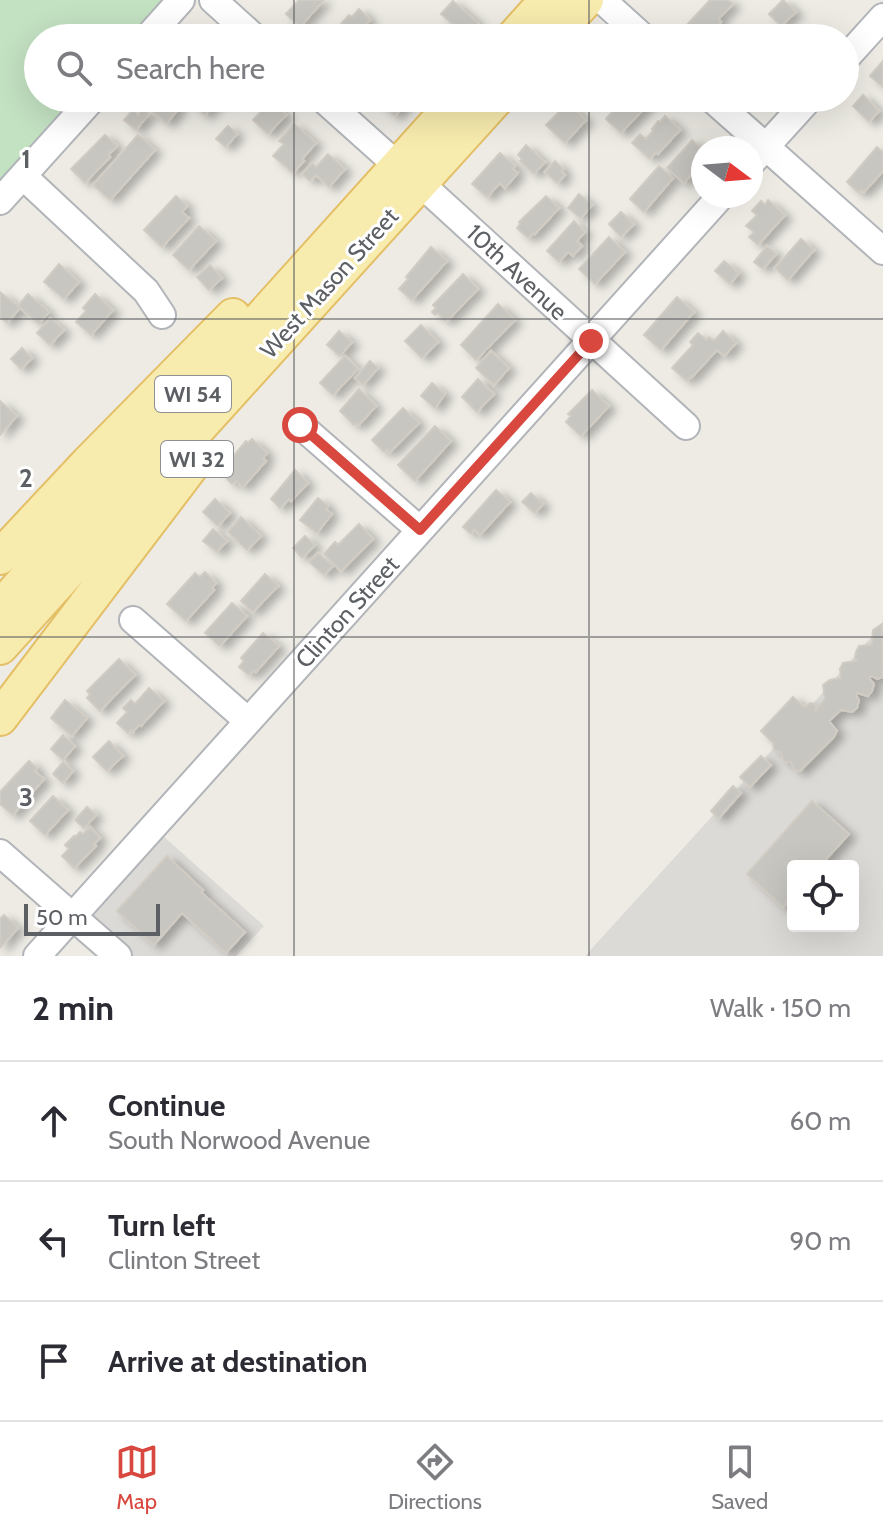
<!DOCTYPE html>
<meta charset="utf-8">
<style>
body{margin:0;font-family:Cabin,sans-serif;background:#f2f2f3;color:#2b2b33}
.controls{position:absolute;right:24px;bottom:24px;display:grid;overflow:hidden;border-radius:8px;box-shadow:0 8px 32px #0002}
.controls button{width:72px;height:72px;display:grid;place-items:center;padding:0;border:0;border-bottom:2px solid #e1e1e2;background:#fff;color:#2b2b33;font:40px sans-serif}
.compass{position:absolute;left:691px;top:136px;width:72px;height:72px;border-radius:50%;background:#fff;box-shadow:0 8px 32px #0002;rotate:106deg}
.scale{position:absolute;left:24px;bottom:20px;width:136px;box-sizing:border-box;padding-left:8px;border:4px solid #5c5f63;border-top:0;font-size:22px;line-height:28px;white-space:nowrap;color:#5c5f63;-webkit-text-stroke:6px #fff;paint-order:stroke}
.stop{position:absolute;width:24px;height:24px;margin:-18px;border:6px solid #d8483e;border-radius:50%;background:#fff}
.stop.end{background:#d8483e;border-color:#fff;box-shadow:0 2px 8px #0008}
.list{margin:0;padding:0;list-style:none}
h2{display:flex;justify-content:space-between;align-items:center;height:104px;margin:0;padding:0 32px;font-size:34px}
h2 small{font-size:26px;font-weight:400;color:#7c7c81}
.list li{display:grid;grid-template-columns:52px 1fr auto;gap:24px;align-items:center;box-sizing:border-box;height:120px;padding:0 32px;border-top:2px solid #e1e1e2}
.list b{display:block;font-size:30px;white-space:nowrap}
.list p{margin:0;font-size:26px;white-space:nowrap;color:#7c7c81}
.list em{font-size:26px;font-style:normal;color:#7c7c81}
.icon{flex:none;width:44px;height:44px;fill:none;stroke:currentColor;stroke-width:2;stroke-linecap:round;stroke-linejoin:round}
.map{position:relative;flex:none;width:883px;height:956px;overflow:hidden}
.search{position:absolute;background:#fff;box-shadow:0 8px 32px #0002;left:24px;right:24px;top:24px;height:88px;display:flex;align-items:center;gap:20px;box-sizing:border-box;padding:0 28px;border-radius:44px;color:#7c7c81;font-size:30px}
.sheet{height:464px;background:#fff}
nav{display:flex;justify-content:space-around;align-items:center;box-sizing:border-box;height:112px;border-top:2px solid #e1e1e2;background:#fff;font-size:22px;color:#7c7c81}
nav a{display:grid;justify-items:center;gap:4px}
nav .on{color:#d8483e}
.map>svg:first-child{display:block}
.industrial{fill:#dcdad6;fill-rule:evenodd}
.green{fill:#c3e2c2}
.building{fill:#c8c6c0;stroke:#d1ccc3;stroke-width:2;filter:url(#shadow)}
.lines{fill:none;stroke-linecap:round;stroke-linejoin:round}
.minor-casing{stroke:#b1b4b8;stroke-width:30}
.major-casing{stroke:#e4bf66;stroke-width:38}
.minor{stroke:#fff;stroke-width:26}
.major{stroke:#f7ebae;stroke-width:34}
.route{stroke:#d8483e;stroke-width:10}
.grid{fill:none;stroke:#5c5f63;stroke-width:2;stroke-opacity:0.55}
.labels{text-anchor:middle;dominant-baseline:central;stroke-width:6;stroke-linejoin:round;paint-order:stroke}
.shield{fill:#fff;stroke:#8d8f92;stroke-width:2}
.shield-label{font-size:22px;font-weight:bold;fill:#5c5f63}
.street-label{font-size:24px;fill:#5c5f63;stroke:#fff}
.grid-label{font-size:26px;text-anchor:middle;font-weight:bold;fill:#5c5f63;stroke:#fff;stroke-width:6;stroke-linejoin:round;paint-order:stroke}
</style>
<div class="map">
<svg width="883" height="956" viewBox="0 0 883 956">
<defs>
<filter id="shadow"><feDropShadow dx="7" dy="4" stdDeviation="4" flood-color="#0004"/></filter>
</defs>
<rect width="100%" height="100%" fill="#edebe4"/>
<path class="industrial" d="M883,624v332h-298l172,-189zM793,866h60v60h-60z
M153,827l111,99 -28,30h-118l-46,-39z"/>
<path class="green" d="M0,0h181l-34,38h-109v60h55l-93,103z"/>
<path class="building" d="M299,0h25l-24,27 -14,-13z
M710,0h18l5,4 -15,15 3,3 -14,16h-12l-11,-10z
M783,0l13,12 -15,14 -12,-12z
M453,1l25,22 -12,13 -25,-22z
M359,9l11,11 -17,18h-25l21,-23 3,2z
M883,61v26l-13,-11z
M863,95l16,16 -10,11 -16,-16z
M160,98h9l11,9 -13,16 -17,-13z
M194,98h26l-15,17 -15,-13z
M374,98h33l2,2 -14,16z
M624,98h24l3,3 -30,32 -15,-14z
M271,101l15,14 -18,19 -15,-14z
M568,103l18,17 -21,23 -19,-18z
M143,109l6,5 -13,16 -12,-10 9,-10 5,5z
M665,116l15,14 -22,24 -2,-2 -6,7 -18,-16 8,-9 6,5 7,-8 -1,-2 6,-8 2,1z
M294,124l22,19 -14,16 2,2 -11,12 -20,-17 11,-12 -5,-3z
M228,126l9,8 -11,13 -10,-8z
M105,135l12,11 -9,9 2,2 -25,26 -14,-14z
M138,135l17,15 -45,50 -17,-15z
M692,140l11,10v11l-19,22 -17,-15z
M526,145l19,17 -11,12 -14,-13 2,-2 -4,-4z
M877,147l6,5v19l-19,21 -2,-2 -3,3 -12,-11z
M500,153l15,13 -2,3 5,4 -13,15 -5,-5 -13,14 -15,-13z
M328,154l17,15 -16,18 -13,-12 -6,6 -8,-7 10,-11 4,4z
M555,161l8,8 -2,2 4,4 -8,8 -12,-11z
M659,166l14,12 -29,34 -14,-13z
M579,194l13,11 -11,13 -13,-10z
M176,196l11,10 -5,6 7,6 -27,29 -18,-17z
M546,196l13,12 -24,26 -1,-1 -6,5 -11,-10 3,-4 -1,-2z
M768,200l17,15 -27,30 -9,-8 5,-5 -8,-6 11,-11 -5,-4 9,-10 4,4z
M621,212l13,12 -13,13 -12,-13z
M574,221l11,11 -8,9 5,5 -9,10 -5,-4 -9,10 -12,-11z
M199,226l17,15 -27,29 -16,-15z
M609,237l16,15 -30,32 -16,-15z
M801,239l13,11 -26,30 -13,-12z
M767,246l9,8 -13,15 -9,-7z
M431,247l16,14 -35,39 -13,-11 9,-10 -2,-2z
M724,261l15,12 -9,11 -15,-13z
M59,264l20,18 -15,17 -20,-17z
M210,265l12,13 -13,12 -12,-13z
M463,274l15,15 -30,31 -1,-1 -2,2 -7,-8 -3,2 -3,-3 4,-4 -3,-3z
M0,292l20,16 -13,15 -7,-6z
M28,294l21,18 -10,12 -21,-18z
M95,294l18,16 -22,25 -15,-13 10,-11 -3,-3z
M677,297l17,15 -33,38 -17,-15z
M498,304l17,16 -39,40 -15,-15z
M50,318l14,12 -14,15 -13,-12z
M421,325l17,17 -16,16 -17,-17z
M339,331l13,11 -12,14 -13,-11z
M723,331l13,12 -12,13 -7,-6 -25,27 -1,-1 -4,5 -15,-13 21,-23 -3,-3 8,-9 8,7 3,-3 5,4z
M22,348l10,10 -11,11 -10,-10z
M491,351l18,17 -15,17 -18,-17z
M345,356l13,13 -25,26 -13,-12z
M370,361l8,7 -15,17 -8,-7z
M478,379l16,15 -17,18 -15,-15z
M432,383l13,11 -10,14 -14,-12z
M359,389l17,17 -17,19 -3,-2 -2,2 -14,-14z
M592,390l17,16 -28,30 -15,-14 5,-6 -3,-2z
M0,401l17,15 -17,19z
M403,408l16,15 -29,29 -3,-3 -3,3 -12,-12z
M435,426l16,15 -36,40 -17,-16z
M252,439l15,14 -4,5 3,3 -23,26 -7,-6 -4,3 -5,-5 1,-2 -7,-6 25,-30 2,2z
M295,470l13,13 -17,18 -2,-2 -9,9 -9,-9z
M496,490l14,12 -30,33 -6,-6 -3,5 -8,-7z
M531,493l12,11 -8,9 -13,-11z
M318,498l10,8 -2,3 6,5 -15,19 -17,-13z
M215,499l15,14 -12,13 -15,-14z
M241,517l20,19 -14,14 -19,-18z
M359,524l14,15 -32,32 -17,-17 11,-12 3,3z
M213,529l14,12 -10,11 -14,-11z
M305,536l10,9 -13,13 -9,-10z
M318,553l15,13 -9,9 -15,-13z
M205,572l11,11 -4,5 2,2 -28,31 -19,-17 28,-31 5,4z
M265,574l13,12 -25,26 -12,-11z
M232,603l15,13 -27,30 -15,-13z
M882,624l1,53 -6,2 -5,-3 -3,2 5,6 -2,7 -4,5 -11,-3 -1,2 3,5 -2,8 -5,4 -11,-2 -12,11 8,10 -3,6 -34,34 -5,-1 -4,-8h-7l-3,-10 -7,-2 -1,-7 -12,-12 32,-34 11,10 7,-4 4,1 1,6 9,-11 -2,-14 7,-5 11,-2 -1,-9 3,-6 14,-2 -2,-4 1,-5 3,-6 13,-1 1,-15z
M263,633l16,13 -23,26 -2,-2 -5,5 -10,-8 5,-6 -3,-3z
M119,659l16,16 -35,36 -13,-13 3,-4 -3,-3z
M149,688l15,13 -23,25 -2,-1 -6,7 -2,-2 -3,3 -11,-10 10,-11 -4,-4 8,-8 4,4z
M65,700l22,18 -15,18 -21,-18z
M63,735l12,11 -12,14 -12,-11z
M109,741l14,15 -16,15 -14,-14z
M761,756l10,9 -21,22 -10,-10z
M29,761l8,7 -2,3 9,8 -31,36 -13,-11v-12z
M63,762l10,9 -10,12 -10,-9z
M733,786l8,7 -22,25 -8,-7z
M53,796l15,14 -23,25 -15,-14z
M812,801l37,33 -29,32h-27v30l-10,11 -36,-33z
M87,807l9,8 -12,13 -9,-8z
M90,827l10,11 -6,6 2,2 -22,22 -12,-12 7,-7 -4,-4 9,-9 1,1 5,-5 3,2z
M167,856l36,34 -2,2 44,40 -19,21 -44,-40 -28,32 -37,-34z
M4,915l14,13 -18,20v-29z"/>
<g class="lines">
<g class="minor-casing">
<path id="minor" d="M213,0l42,38
M602,0l42,38
M147,38l34,-38
M845,59l38,-42
M322,98l76,68
M711,98l172,153
M751,163l59,-65
M23,176l123,115 16,24
M420,183l266,243
M0,201l93,-103
M300,425l120,105
M133,620l115,101
M0,853l118,103
M37,956l684,-760"/>
</g>
<g class="major-casing">
<path id="major" d="M513,38l34,-38
M551,38l35,-38
M0,557l88,-94 145,-147
M0,608l459,-510
M0,647l497,-549
M0,718l192,-253"/>
</g>
<use href="#minor" class="minor"/>
<use href="#major" class="major"/>
</g>
<g class="lines">
<path class="route" d="M300,425l120,105 171,-189"/>
</g>
<path class="grid" d="M294,0v38M589,0v38M294,98v858M589,98v858M0,319h883M0,637h883"/>
<g class="labels">
<g class="shield">
<rect x="155" y="376" width="76" height="36" rx="6"/>
<rect x="161" y="441" width="72" height="36" rx="6"/>
</g>
<g class="shield-label">
<text x="193" y="394">WI 54</text>
<text x="197" y="459">WI 32</text>
</g>
<g class="street-label">
<text transform="translate(517 272) rotate(43)">10th Avenue</text>
<text transform="translate(329 283) rotate(-48)">West Mason Street</text>
<text transform="translate(347 612) rotate(-48)">Clinton Street</text>
</g>
</g>
<g class="grid-label">
<text x="26" y="168">1</text>
<text x="26" y="487">2</text>
<text x="26" y="806">3</text>
</g>
</svg>
<div class="controls">
<button><svg class="icon" aria-label="locate" viewBox="0 0 24 24"><circle cx="12" cy="12" r="6"/><path d="M12 2v4M12 18v4M2 12h4M18 12h4"/></svg></button>
</div>
<svg class="compass" viewBox="-18 -18 36 36"><path d="M0-13l5 13h-10z" fill="#e53935"/><path d="M0 13l5-13h-10z" fill="#7c7c81"/></svg>
<div class="scale">50 m</div>
<div class="stop" style="left:300px;top:425px"></div>
<div class="stop end" style="left:591px;top:341px"></div>
<div class="search"><svg class="icon" aria-label="search" viewBox="0 0 24 24"><circle cx="10" cy="10" r="6"/><path d="M15 15l6 6"/></svg>Search here</div>
</div>
<section class="sheet">
<h2>2 min<small>Walk · 150 m</small></h2>
<ul class="list">
<li><svg class="icon" aria-label="ahead" viewBox="0 0 24 24"><path d="M12 20V5M6 11l6-6 6 6"/></svg><div><b>Continue</b><p>South Norwood Avenue</p></div><em>60 m</em></li>
<li><svg class="icon" aria-label="left" viewBox="0 0 24 24"><path d="M17 20v-9H6M10 6l-5 5 5 5"/></svg><div><b>Turn left</b><p>Clinton Street</p></div><em>90 m</em></li>
<li><svg class="icon" aria-label="arrive" viewBox="0 0 24 24"><path d="M6 21V4h12l-3 4 3 4H6"/></svg><div><b>Arrive at destination</b></div></li>
</ul>
</section>
<nav>
<a class="on"><svg class="icon" aria-label="map" viewBox="0 0 24 24"><path d="M3 6l6-2 6 2 6-2v14l-6 2-6-2-6 2zM9 4v14M15 6v14"/></svg>Map</a>
<a><svg class="icon" aria-label="directions" viewBox="0 0 24 24"><path d="M12 3l9 9-9 9-9-9zM9 14v-3h6M13 9l2 2-2 2"/></svg>Directions</a>
<a><svg class="icon" aria-label="saved" viewBox="0 0 24 24"><path d="M7 4h10v16l-5-4-5 4z"/></svg>Saved</a>
</nav>
